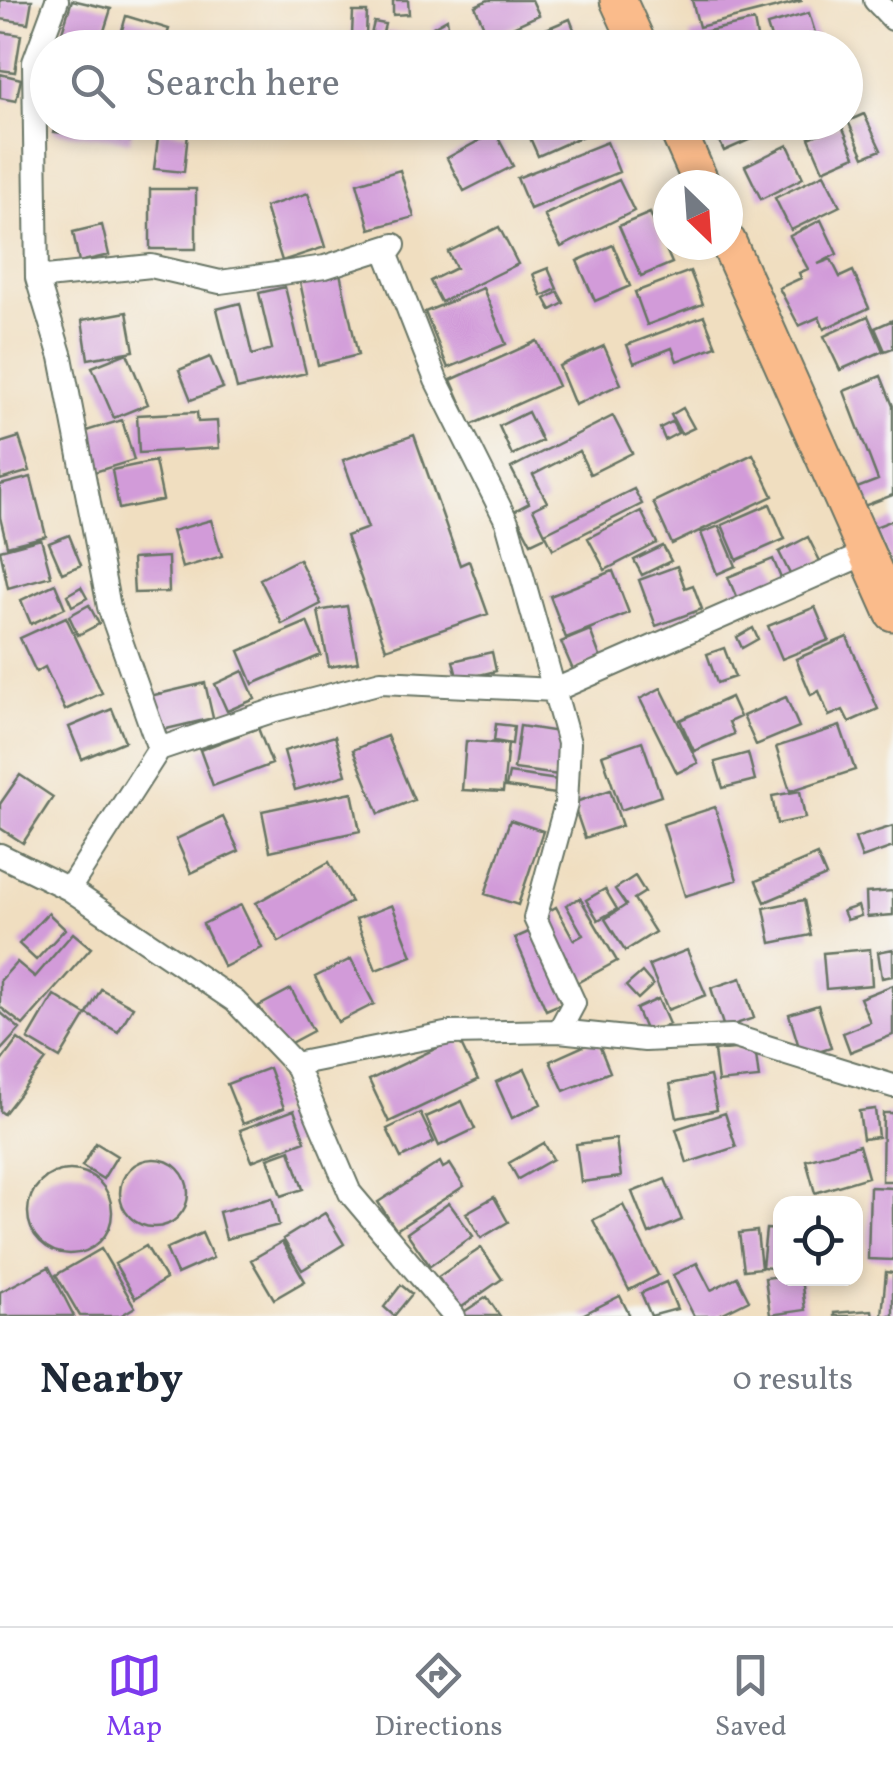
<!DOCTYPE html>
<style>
body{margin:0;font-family:Vollkorn,serif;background:#f2f2f3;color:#1f2937}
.controls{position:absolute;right:30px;bottom:30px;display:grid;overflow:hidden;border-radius:20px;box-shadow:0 5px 15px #0003}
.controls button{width:90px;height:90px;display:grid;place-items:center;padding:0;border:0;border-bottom:2px solid #e0e1e3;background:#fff;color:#1f2937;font:50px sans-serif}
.compass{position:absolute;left:653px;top:170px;width:90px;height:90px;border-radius:50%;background:#fff;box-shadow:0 5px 15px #0003;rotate:155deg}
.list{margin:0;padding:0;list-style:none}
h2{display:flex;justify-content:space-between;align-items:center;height:130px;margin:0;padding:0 40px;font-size:42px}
h2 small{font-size:32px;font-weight:400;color:#747a83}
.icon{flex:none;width:55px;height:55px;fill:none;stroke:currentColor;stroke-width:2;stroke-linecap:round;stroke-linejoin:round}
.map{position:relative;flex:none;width:893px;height:1316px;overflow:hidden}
.search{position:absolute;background:#fff;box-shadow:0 5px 15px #0003;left:30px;right:30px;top:30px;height:110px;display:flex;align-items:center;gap:25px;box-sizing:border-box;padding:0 35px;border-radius:55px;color:#747a83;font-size:38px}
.sheet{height:310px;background:#fff}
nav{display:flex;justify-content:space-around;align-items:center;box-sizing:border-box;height:140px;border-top:2px solid #e0e1e3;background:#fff;font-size:28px;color:#747a83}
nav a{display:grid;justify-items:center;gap:5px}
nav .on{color:#7c3aed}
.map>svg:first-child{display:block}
.building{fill:#d29bd9}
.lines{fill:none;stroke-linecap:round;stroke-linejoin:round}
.street-casing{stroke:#687565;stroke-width:26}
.primary-casing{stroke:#687565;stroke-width:39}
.street{stroke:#fff;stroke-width:22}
.primary{stroke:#fabb8b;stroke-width:35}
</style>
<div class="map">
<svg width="893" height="1316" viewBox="0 0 893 1316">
<rect width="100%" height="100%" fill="#f6f6f2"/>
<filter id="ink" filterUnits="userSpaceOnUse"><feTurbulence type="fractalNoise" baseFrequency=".01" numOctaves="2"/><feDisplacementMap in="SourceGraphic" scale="20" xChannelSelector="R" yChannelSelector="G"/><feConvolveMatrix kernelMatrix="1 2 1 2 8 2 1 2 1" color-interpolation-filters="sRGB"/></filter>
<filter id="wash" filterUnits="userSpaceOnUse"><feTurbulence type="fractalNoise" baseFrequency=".0048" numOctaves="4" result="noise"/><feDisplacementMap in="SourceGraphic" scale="40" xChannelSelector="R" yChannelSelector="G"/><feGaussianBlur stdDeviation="2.25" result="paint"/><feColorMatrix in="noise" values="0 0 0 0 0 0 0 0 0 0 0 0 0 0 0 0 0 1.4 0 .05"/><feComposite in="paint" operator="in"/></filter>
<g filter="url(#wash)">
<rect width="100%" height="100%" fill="#f0dec0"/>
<g id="blocks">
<path class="building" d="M0,0h32l-4,23 -28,-4z
M72,0l39,9 -12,38 -38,-12z
M393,0h15l1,14 -16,1z
M488,0h44l7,15 -46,21 5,12h-5l-18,-42z
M692,0h108l1,1 -102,26z
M353,12h14l-1,24 -14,-1z
M809,13l8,26 -43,9 -7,-23z
M126,16l43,13 -6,19h-46z
M447,19l5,29h-15l-4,-21z
M570,19l11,29h-49l-5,-11z
M754,21l5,27h-66l-3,-13z
M374,22l11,2 -4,17 -11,-2z
M0,32l21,3 -6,37 -15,-2z
M387,32l22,2 -1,14h-22z
M228,39l32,3v6h-33z
M0,74l21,5 -5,22 -16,-3z
M864,114l17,36 -17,7 -16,-36z
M55,122h78l-3,19 -76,-9z
M523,122h56l6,13 -47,21z
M741,122h35l2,5 -54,24 -8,-17z
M841,124l14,32 -32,14 -14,-32z
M159,130l29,3 -4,39 -30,-3z
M495,132l18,34 -49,25 -17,-33z
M607,142l12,30 -89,37 -13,-31z
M788,145l15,33 -42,21 -16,-33z
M400,170l14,47 -44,12 -13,-46z
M824,174l16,32 -49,24 -16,-32z
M619,180l15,31 -73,36 -17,-32z
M150,189h46v60h-46z
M308,193l17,54 -43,14 -17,-54z
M650,213l22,50 -31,13 -22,-50z
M821,220l16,34 -19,10 13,-5 9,18 13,-6 16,37 -45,21 -5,-12 -20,9 -20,-38 22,-10 -2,-5 9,-4 -18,-33z
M102,225l7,30 -30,7 -6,-30z
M499,227l19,37 -77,38 -11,-21 26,-13 -8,-16z
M613,245l17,41 -35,15 -18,-40z
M548,268l9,21 -15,7 -9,-22z
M690,271l13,33 -56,21 -12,-33z
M340,273l18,82 -40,10 -18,-83z
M285,287l21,86 -69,16 -20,-80 23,-6 12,52 20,-6 -13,-56z
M483,288l23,56 -58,24 -23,-56z
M558,292l6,11 -13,7 -6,-11z
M127,312l7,39 -46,8 -6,-39z
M704,316l12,30 -39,15 -5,-13 -38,15 -7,-18z
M868,316l15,35 -43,19 -16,-34z
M893,320v28l-8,3 -10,-23z
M537,341l21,45 -87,39 -20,-45z
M604,346l17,38 -46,21 -16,-39z
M127,353l21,51 -34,14 -22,-51z
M210,357l13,31 -32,12 -12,-30z
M881,376l12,30v89l-29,11 -7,-18 21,-8 -34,-89z
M683,408l11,20 -13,6 -10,-19z
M197,412l1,10 19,-1 2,27 -80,5 -2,-38z
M528,412l14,29 -30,14 -13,-29z
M613,416l19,37 -42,21 -11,-23 -46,24 14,27 -14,7 13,27 -15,7 -17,-32 15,-8 -18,-35z
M122,420l12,40 -46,14 -12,-40z
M672,422l6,11 -13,7 -5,-12z
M414,435l46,130 9,-4 19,53 -102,35 -40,-113 22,-8 -25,-68z
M19,437l11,34 -30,9v-37z
M753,454l20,42 -101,48 -19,-42z
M155,461l8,39 -44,9 -7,-39z
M31,477l15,59 -39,10 -7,-29v-32z
M634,489l8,15 -89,45 -8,-16z
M770,504l15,35 -48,21 -15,-35z
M641,511l16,32 -52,27 -17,-32z
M211,520l11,36 -40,12 -10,-37z
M893,520v49l-18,-42z
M719,526l17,40 -19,8 -16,-41z
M69,535l12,30 -19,8 -13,-30z
M808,537l13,26 -29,15 -13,-26z
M41,539l10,37 -43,12 -8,-38z
M663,546l8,15 -29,14 -8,-15z
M168,557l1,35 -35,1 -2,-34z
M299,559l22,45 -39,20 -22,-45z
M773,559l12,29 -45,18 -12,-29z
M677,566l8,22 8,-3 9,24 -46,17 -17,-46z
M613,571l16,42 -63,25 -16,-42z
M55,584l10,24 -34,16 -10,-24z
M81,587l6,11 -15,8 -5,-11z
M89,605l10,19 -21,11 -9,-19z
M347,606l11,56 -29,5 -11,-56z
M815,607l14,33 -47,19 -14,-33z
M66,617l36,76 -37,17 -20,-43 -9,5 -16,-34z
M307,622l14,33 -68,29 -14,-33z
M753,628l5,11 -16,9 -5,-11z
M590,630l11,29 -28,11 -12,-28z
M847,637l31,72 -29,13 -6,-12 -14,6 -10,-25 -8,4 -15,-36z
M724,648l11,29 -18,6 -10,-29z
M492,652l4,19 -38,9 -5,-19z
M243,671l12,28 -28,12 -12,-27z
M205,683l8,35 -55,13 -8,-35z
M661,688l37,75 -21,10 -37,-74z
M731,697l9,20 -11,5 5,12 -40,17 -14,-31z
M786,697l13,30 -43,18 -13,-29z
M112,709l13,32 -43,18 -13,-32z
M496,724l18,2 -2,18 -18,-3z
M520,726l45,7 -6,42 -45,-6z
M840,726l15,44 -65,21 -14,-44z
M258,728l14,36 -59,22 -13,-36z
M335,736l11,39 -51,15 -11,-39z
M387,736l27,64 -35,14 -26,-64z
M466,741l42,3 -5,48 -41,-2z
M642,741l19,55 -40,14 -19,-55z
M748,753l7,27 -32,8 -8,-26z
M509,773l49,7 -2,14 -50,-7z
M20,775l33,22 -30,46 -23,-15v-24z
M610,790l12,36 -37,12 -12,-35z
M800,791l5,27 -28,6 -5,-28z
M352,792l8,39 -90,20 -8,-40z
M715,807l22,73 -52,16 -22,-72z
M223,817l16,34 -48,22 -15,-34z
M510,820l33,11 -25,74 -33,-11z
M893,826v21l-31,11 -7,-20z
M817,855l9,21 -61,26 -9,-21z
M329,862l22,40 -72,40 -23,-39z
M635,876l10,16 -11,7 21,33 -30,19 -20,-32 21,-14 -11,-16z
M605,889l12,20 -19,11 -12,-20z
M893,891v24l-26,2 -1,-24z
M580,898l37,63 -44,24 -36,-67 19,-11 18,33 9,-5 -17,-30z
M804,900l7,35 -40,8 -7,-35z
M241,905l21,43 -38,19 -21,-43z
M392,905l20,51 -36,14 -20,-51z
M858,906l3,10 -14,4 -4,-9z
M48,913l17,16 -29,31 -17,-16z
M538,928l31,72 -23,10 -31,-72z
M73,933l18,15 -68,77 -23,-18v-26l17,-19 18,15z
M870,949l2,36 -46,4 -3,-36z
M893,949v27l-11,2 -4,-26z
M687,950l19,45 -38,15 -19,-45z
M351,959l23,45 -36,18 -23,-45z
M642,972l11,13 -15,14 -12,-13z
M741,978l13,40 -30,10 -13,-40z
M893,985v50l-43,17 -7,-19 27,-11 -10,-24z
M101,989l32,18 -15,25 -31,-18z
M291,989l22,42 -32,17 -22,-42z
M54,995l32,20 -26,43 -32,-19z
M658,999l11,25 -22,10 -11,-25z
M818,1005l13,43 -29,9 -13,-43z
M0,1012l20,17 -20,22z
M458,1038l20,42 -89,42 -20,-42z
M18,1039l28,21 -42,54 -4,-3v-48z
M597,1040l13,32 -46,19 -14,-30z
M755,1047l4,31 -41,4 -4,-31z
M269,1068l15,40 -41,16 -16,-40z
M525,1069l16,35 -29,14 -16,-36z
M710,1076l7,34 -40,8 -7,-34z
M462,1101l13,28 -36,17 -13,-29z
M875,1109l3,28 -15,2 -4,-28z
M294,1110l11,31 -53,20 -12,-31z
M420,1113l14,29 -33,16 -14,-29z
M725,1113l11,34 -49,16 -11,-34z
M883,1113h10v68h-11z
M616,1139l5,38 -40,5 -5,-38z
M96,1143l21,13 -14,23 -21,-13z
M544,1143l9,16 -35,20 -9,-16z
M859,1145l9,32 -53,16 -9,-33z
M290,1150l13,39 -22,7 -13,-38z
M120 1193a34 34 0 1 1 68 0a34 34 0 1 1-68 0Z
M440,1162l3,6 7,-4 14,22 -68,44 -18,-28z
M28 1212a42 42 0 1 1 84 0a42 42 0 1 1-84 0Z
M665,1179l17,41 -33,14 -17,-42z
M870,1187l23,1v72l-25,-1z
M494,1197l14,25 -27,16 -15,-25z
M272,1198l7,27 -53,14 -7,-27z
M449,1203l24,33 -43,30 -23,-33z
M623,1205l35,70 -29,15 -36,-70z
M325,1213l19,31 -42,26 -19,-31z
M766,1229l14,1v39l-18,-2z
M757,1231l4,37 -17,2 -5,-37z
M202,1233l11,25 -36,16 -11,-25z
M282,1242l23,39 -31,18 -23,-39z
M146,1246l20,33 -31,19 -20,-34z
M481,1248l21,31 -43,30 -21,-32z
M101,1249l34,58 -15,9h-40l-24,-41z
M697,1263l14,27 26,-13 12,23 -32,16h-23l-21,-41z
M49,1267l25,49h-74v-24z
M886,1272l7,1v43h-11z
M780,1276l21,2 4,32 -35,5 -5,-37z
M666,1282l11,27 -26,7 -10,-23z
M401,1285l11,9 -18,22 -10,-9z
M620,1296l10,20h-50z
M487,1297l13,19h-36l-2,-3z
M872,1310l1,6h-39v-3z"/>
</g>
</g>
<g filter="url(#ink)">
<use href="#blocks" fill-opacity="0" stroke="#687565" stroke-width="2.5"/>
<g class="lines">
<g class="street-casing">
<path id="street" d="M57,0l-23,62 3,216 24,79 48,250 50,142
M875,0l18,19
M394,245l-7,10 49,125 71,142 62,221 -3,61 -31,114 39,85 -15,28
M37,278l114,-12 69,16 105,-15 69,-22
M0,855l69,34 166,112 60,63 55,129 104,123
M69,889l90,-140 116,-39 106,-28 174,8 314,-138
M295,1064l155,-31 109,-2 86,9 87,-4 161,50"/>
</g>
<g class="primary-casing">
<path id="primary" d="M618,0l22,48
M674,122l28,63
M728,242l165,371"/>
</g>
<use href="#street" class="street"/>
<use href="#primary" class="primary"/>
</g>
</g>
</svg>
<div class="controls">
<button><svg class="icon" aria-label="locate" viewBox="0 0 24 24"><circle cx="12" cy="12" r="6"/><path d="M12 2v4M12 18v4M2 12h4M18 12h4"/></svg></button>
</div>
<svg class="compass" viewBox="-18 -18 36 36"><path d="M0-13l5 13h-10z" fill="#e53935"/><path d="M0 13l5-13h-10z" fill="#747a83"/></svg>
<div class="search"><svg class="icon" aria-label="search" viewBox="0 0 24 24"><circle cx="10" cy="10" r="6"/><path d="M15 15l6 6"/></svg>Search here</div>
</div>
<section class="sheet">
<h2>Nearby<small>0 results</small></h2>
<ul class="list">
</ul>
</section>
<nav>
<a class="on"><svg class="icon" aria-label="map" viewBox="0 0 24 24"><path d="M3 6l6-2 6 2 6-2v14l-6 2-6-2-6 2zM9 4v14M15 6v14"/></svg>Map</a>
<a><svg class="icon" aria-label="directions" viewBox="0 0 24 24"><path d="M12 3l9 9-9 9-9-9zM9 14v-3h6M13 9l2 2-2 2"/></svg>Directions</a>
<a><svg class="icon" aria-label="saved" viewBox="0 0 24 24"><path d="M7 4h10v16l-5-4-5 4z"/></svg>Saved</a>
</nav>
